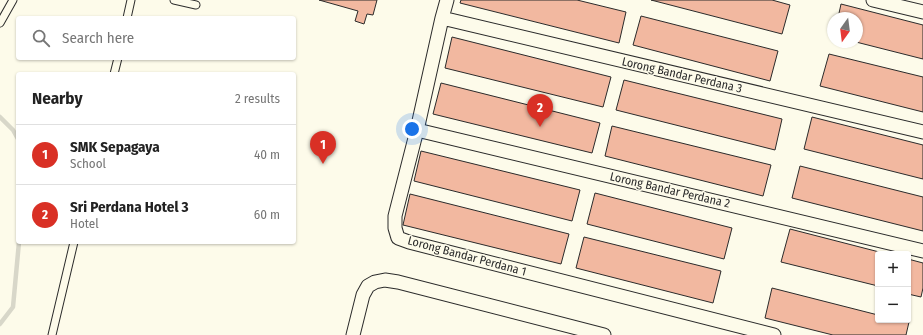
<!DOCTYPE html>
<meta charset="utf-8">
<style>
body{margin:0;font-family:"Fira Sans Condensed",sans-serif;background:#f2f2f2;color:#222}
.controls{position:absolute;right:12px;bottom:12px;display:grid;overflow:hidden;border-radius:4px;box-shadow:0 1px 3px #0004}
.controls button{width:36px;height:36px;display:grid;place-items:center;padding:0;border:0;border-bottom:1px solid #e0e0e0;background:#fff;color:#222;font:20px sans-serif}
.compass{position:absolute;left:827px;top:12px;width:36px;height:36px;border-radius:50%;background:#fff;box-shadow:0 1px 3px #0004;rotate:194deg}
.you{position:absolute;left:412px;top:129px;width:14px;height:14px;margin:-10px;border:3px solid #fff;border-radius:50%;background:#1a73e8;box-shadow:0 0 0 6px #1a73e833}
.badge{display:grid;place-items:center;width:26px;height:26px;border-radius:50%;background:#d93025;color:#fff;font-size:13px;font-weight:700}
.pin{position:absolute;translate:-50% -33px;filter:drop-shadow(0 1px 2px #0008)}
.pin::after{content:'';position:absolute;top:21px;width:14px;height:12px;background:inherit;clip-path:polygon(0 0,100% 0,50% 100%)}
.list{margin:0;padding:0;list-style:none}
h2{display:flex;justify-content:space-between;align-items:center;height:52px;margin:0;padding:0 16px;font-size:17px}
h2 small{font-size:13px;font-weight:400;color:#767676}
.list li{display:grid;grid-template-columns:26px 1fr auto;gap:12px;align-items:center;box-sizing:border-box;height:60px;padding:0 16px;border-top:1px solid #e0e0e0}
.list b{display:block;font-size:15px;white-space:nowrap}
.list p{margin:0;font-size:13px;white-space:nowrap;color:#767676}
.list em{font-size:13px;font-style:normal;color:#767676}
.icon{flex:none;width:22px;height:22px;fill:none;stroke:currentColor;stroke-width:2;stroke-linecap:round;stroke-linejoin:round}
.map{position:relative;flex:none;width:923px;height:335px;overflow:hidden}
.search{position:absolute;background:#fff;box-shadow:0 1px 3px #0004;left:16px;top:16px;width:280px;height:44px;display:flex;align-items:center;gap:10px;box-sizing:border-box;padding:0 14px;border-radius:4px;color:#767676;font-size:15px}
.panel{position:absolute;background:#fff;box-shadow:0 1px 3px #0004;left:16px;top:72px;width:280px;height:172px;border-radius:4px}
.map>svg:first-child{display:block}
.lines{fill:none;stroke-linecap:round;stroke-linejoin:round}
.stream{stroke:#d8d7c9;stroke-width:4.5}
.building{fill:#f2b8a0;stroke:#2b2b2b}
.lane-casing{stroke:#2b2b2b;stroke-width:9}
.street-casing{stroke:#2b2b2b;stroke-width:15}
.lane{stroke:#fdfbea;stroke-width:7}
.street{stroke:#fdfbea;stroke-width:13}
.labels{text-anchor:middle;dominant-baseline:central;stroke-width:3;stroke-linejoin:round;paint-order:stroke}
.street-label{font-size:12px;fill:#2b2b2b;stroke:#fdfbea}
</style>
<div class="map">
<svg width="923" height="335" viewBox="0 0 923 335">
<rect width="100%" height="100%" fill="#fdfbea"/>
<g class="lines">
<path class="stream" d="M0,117l13,13 5,9
M0,324l13,-17 6,-65"/>
</g>
<path class="building" d="M319,0h58l-4,15 -6,-1 -3,10 -9,-3 3,-10z
M461,0h116l49,12 -7,31 -159,-40z
M651,0h121l18,5 -8,29z
M841,4l82,21v34l-67,-17h1v-24h-19z
M641,16l137,35 -8,30 -137,-36z
M452,37l159,40 -8,30 -158,-39z
M829,54l94,23v35l-103,-26z
M624,80l158,39 -7,31 -159,-40z
M441,83l159,40 -8,30 -159,-39z
M812,117l111,28v34l-119,-30z
M612,126l159,39 -8,31 -158,-40z
M421,151l159,39 -8,31 -158,-40z
M800,166l123,31v34l-131,-33z
M595,193l137,35 -8,31 -137,-35z
M410,194l159,40 -8,30 -158,-39z
M790,229l97,25h-9v32l-97,-24z
M584,237l137,34 -8,32 -137,-35z
M908,259l15,4v25l-2,9 -13,-3z
M772,288l106,27v5h21l10,2 -3,13h-73l-68,-17z"/>
<g class="lines">
<g class="lane-casing">
<path id="lane" d="M174,0l22,5
M127,18l4,-18
M0,23l13,-23
M114,74l4,-16
M52,335l22,-93"/>
</g>
<g class="street-casing">
<path id="street" d="M447,0l-5,18 -25,112 -22,86v12l3,10 11,4 365,93
M873,0l50,12
M442,18l481,114
M417,130l506,121
M353,335l10,-40 5,-9 7,-4 10,-2 13,2 206,53"/>
</g>
<use href="#lane" class="lane"/>
<use href="#street" class="street"/>
</g>
<g class="labels">
<g class="street-label">
<text transform="translate(682 75) rotate(13)">Lorong Bandar Perdana 3</text>
<text transform="translate(670 190) rotate(13)">Lorong Bandar Perdana 2</text>
<text transform="translate(467 256) rotate(15)">Lorong Bandar Perdana 1</text>
</g>
</g>
</svg>
<div class="controls">
<button>+</button>
<button>−</button>
</div>
<svg class="compass" viewBox="-18 -18 36 36"><path d="M0-13l5 13h-10z" fill="#e53935"/><path d="M0 13l5-13h-10z" fill="#767676"/></svg>
<div class="you"></div>
<div class="pin badge" style="left:323px;top:164px">1</div>
<div class="pin badge" style="left:540px;top:127px">2</div>
<div class="search"><svg class="icon" aria-label="search" viewBox="0 0 24 24"><circle cx="10" cy="10" r="6"/><path d="M15 15l6 6"/></svg>Search here</div>
<section class="panel">
<h2>Nearby<small>2 results</small></h2>
<ul class="list">
<li><span class="badge">1</span><div><b>SMK Sepagaya</b><p>School</p></div><em>40 m</em></li>
<li><span class="badge">2</span><div><b>Sri Perdana Hotel 3</b><p>Hotel</p></div><em>60 m</em></li>
</ul>
</section>
</div>
